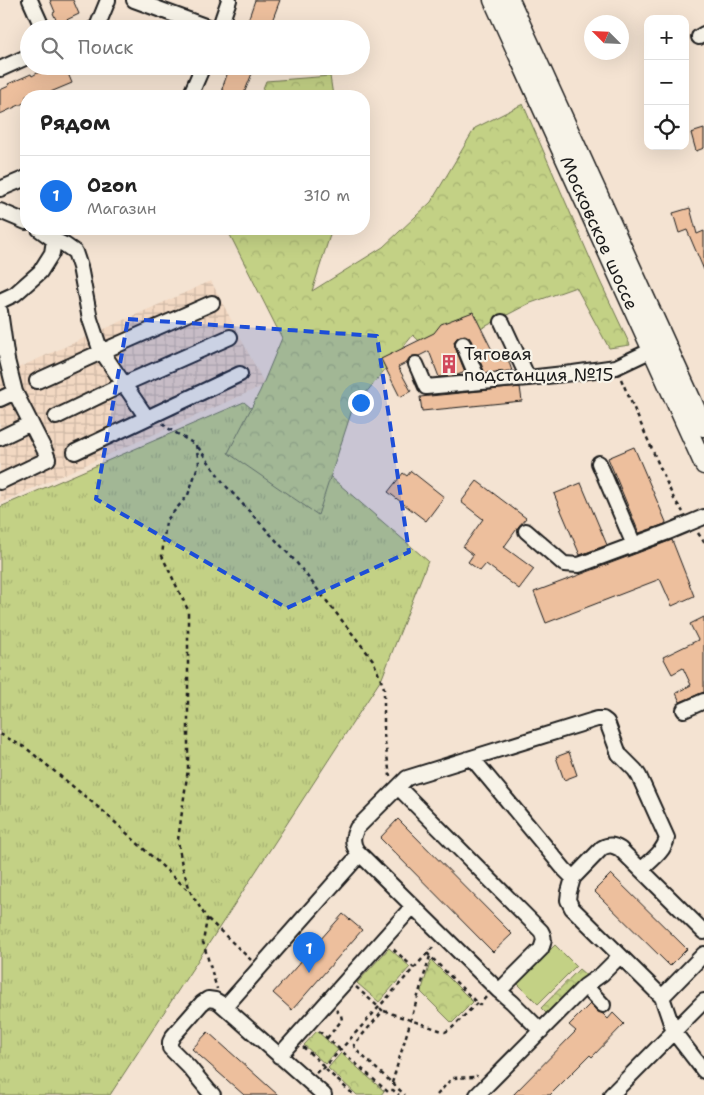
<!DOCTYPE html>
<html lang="ru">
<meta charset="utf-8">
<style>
body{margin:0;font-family:"Shantell Sans",sans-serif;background:#f6f6f6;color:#222}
.controls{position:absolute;right:15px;top:15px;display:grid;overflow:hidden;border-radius:10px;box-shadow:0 5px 20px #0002}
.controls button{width:45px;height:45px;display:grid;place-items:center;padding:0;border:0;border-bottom:1px solid #e0e0e0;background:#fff;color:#222;font:25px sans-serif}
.compass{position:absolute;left:584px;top:15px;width:45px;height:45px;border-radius:50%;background:#fff;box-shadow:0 5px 20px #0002;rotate:294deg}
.you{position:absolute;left:360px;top:402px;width:18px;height:18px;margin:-12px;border:4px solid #fff;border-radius:50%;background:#1a73e8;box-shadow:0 0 0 8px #1a73e833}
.badge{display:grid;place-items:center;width:32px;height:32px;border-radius:50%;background:#1a73e8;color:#fff;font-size:16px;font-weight:700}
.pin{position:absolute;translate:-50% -41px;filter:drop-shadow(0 1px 2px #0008)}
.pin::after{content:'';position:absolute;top:26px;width:18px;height:15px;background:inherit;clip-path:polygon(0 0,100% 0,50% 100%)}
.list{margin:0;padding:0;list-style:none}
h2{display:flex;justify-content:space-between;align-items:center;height:65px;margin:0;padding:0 20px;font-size:21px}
h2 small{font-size:16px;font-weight:400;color:#767676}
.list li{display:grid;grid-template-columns:32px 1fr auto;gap:15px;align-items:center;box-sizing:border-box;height:80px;padding:0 20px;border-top:1px solid #e0e0e0}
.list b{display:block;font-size:19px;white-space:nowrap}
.list p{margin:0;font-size:16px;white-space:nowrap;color:#767676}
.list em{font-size:16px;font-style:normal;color:#767676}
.icon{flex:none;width:28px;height:28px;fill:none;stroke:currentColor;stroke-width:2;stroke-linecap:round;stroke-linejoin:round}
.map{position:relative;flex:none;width:704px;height:1095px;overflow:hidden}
.search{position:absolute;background:#fff;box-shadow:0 5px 20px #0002;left:20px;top:20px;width:350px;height:55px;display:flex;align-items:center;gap:12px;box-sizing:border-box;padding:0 18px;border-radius:28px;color:#767676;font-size:19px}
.panel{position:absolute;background:#fff;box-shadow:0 5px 20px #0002;left:20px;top:90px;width:350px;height:145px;border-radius:20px}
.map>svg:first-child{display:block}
.industrial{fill:url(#industrial-grid)}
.grass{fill:url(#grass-tufts);stroke:#707650}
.forest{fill:url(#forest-crowns);stroke:#707650}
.pitch{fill:#c3d185;stroke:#707650}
.building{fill:#edbf9d;stroke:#1c1c1c}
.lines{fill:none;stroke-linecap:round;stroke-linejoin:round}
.minor-casing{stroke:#1c1c1c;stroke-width:18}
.major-casing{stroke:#1c1c1c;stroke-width:21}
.path{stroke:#1c1c1c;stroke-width:2.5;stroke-dasharray:4 4;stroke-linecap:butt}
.minor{stroke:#f7f3e8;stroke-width:14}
.major{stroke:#f7f3e8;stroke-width:18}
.marked{fill:#1d4ed8;fill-opacity:0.2;stroke:#1d4ed8;stroke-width:4;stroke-dasharray:10 6;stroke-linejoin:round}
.labels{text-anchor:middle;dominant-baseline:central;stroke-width:4.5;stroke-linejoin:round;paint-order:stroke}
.street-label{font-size:18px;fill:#1c1c1c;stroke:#f7f3e8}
.poi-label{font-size:18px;fill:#1c1c1c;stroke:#f7f3e8;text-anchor:start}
</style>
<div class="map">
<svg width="704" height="1095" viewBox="0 0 704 1095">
<defs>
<pattern id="industrial-grid" width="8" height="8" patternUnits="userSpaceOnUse" patternTransform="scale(1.25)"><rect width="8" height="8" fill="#f2d8c2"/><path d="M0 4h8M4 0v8" fill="none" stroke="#cfb9a6"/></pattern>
<pattern id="grass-tufts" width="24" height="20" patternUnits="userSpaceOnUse" patternTransform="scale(1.25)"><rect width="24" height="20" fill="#c3d185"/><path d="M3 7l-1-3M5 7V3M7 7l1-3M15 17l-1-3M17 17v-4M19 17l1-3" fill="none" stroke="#a7b372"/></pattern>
<pattern id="forest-crowns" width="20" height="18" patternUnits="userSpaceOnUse" patternTransform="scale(1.25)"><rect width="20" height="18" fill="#c3d185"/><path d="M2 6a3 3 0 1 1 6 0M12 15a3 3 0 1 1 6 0" fill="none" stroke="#a7b372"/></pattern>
</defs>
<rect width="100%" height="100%" fill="#f4e3d2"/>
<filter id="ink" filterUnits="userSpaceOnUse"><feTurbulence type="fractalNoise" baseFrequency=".02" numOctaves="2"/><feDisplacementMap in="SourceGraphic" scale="10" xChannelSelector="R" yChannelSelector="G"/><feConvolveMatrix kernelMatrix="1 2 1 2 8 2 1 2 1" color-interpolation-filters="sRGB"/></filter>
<g filter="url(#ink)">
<path class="industrial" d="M211,281l54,104 -265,118v-127z"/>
<path class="grass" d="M244,402l184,159 -46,117 -272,417h-110v-588z"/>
<path class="forest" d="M330,76l3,20h-73l6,-15z
M523,104l76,175 31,66 -21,3 -33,-61 -48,17 -95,50 -20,-19 -61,75 -34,105 -90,-62 32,-62 22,-53 -55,-109h105l-20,62 71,-44 48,-45 44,-74z
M389,948l21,19 -31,35 -22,-19z
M431,960l42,42 -21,21 -31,-31z
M579,969l8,7 -39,39 -7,-7z
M317,1031l21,19 -13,14 -21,-19z
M341,1053l43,38 -3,4h-24l-29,-27z"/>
<path class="pitch" d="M555,945l21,21 -38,38 -21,-21z"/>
<path class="building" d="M50,0h23l6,14 -21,10 -5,-11 2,-1z
M255,0h25l-11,29h-24z
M50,66h15l7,17 -31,13h-15v6l-26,12v-24l9,-4 -1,-2 23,-10 1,2z
M230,66h25l-12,30h-22l3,-6 -2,-1z
M704,129v19l-8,3 -5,-18z
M690,208l7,26 7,-3v39l-17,-40 -8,3 -6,-20z
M473,312l24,48 11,-1 4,12 -27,2 -14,-33 -2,-3 -4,-2 -5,1 -4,3 -2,3 1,5 10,25 -10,4 -16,1 -10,-26 -10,5h-6l-4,2 -1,4 -10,5 13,24 -11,6 -19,-38 53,-26 7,-9z
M520,387l2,14 -100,10 -2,-14z
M634,447l32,75 -1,2 -26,9 -31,-75z
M411,471l33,26 -18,24 -38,-29 15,-19 4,3z
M477,481l49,37 -7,8 -15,21 30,22 -15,20 -33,-25 -6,7 -12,-9 5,-7 -10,-8 20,-28 -22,-17z
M581,483l26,62 -27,10 -26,-61z
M672,540l22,56 -22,10 -12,-27 -114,44 -12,-31z
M704,617v75l-24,10 -4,-9 15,-8 -8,-17 -11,6 -9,-17 35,-17 -8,-16z
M569,752l8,23 -13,5 -8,-23z
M398,819l114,115 -19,18 -113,-114z
M611,874l76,75 -17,17 -76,-75z
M343,914l19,16 -70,80 -19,-17z
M590,1004l7,7 6,3 5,5 5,-6 11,11 -32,33 -2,-2 -40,40h-37l63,-64 -7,-6z
M208,1032l70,63h-34l-52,-46z"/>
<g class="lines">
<g class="minor-casing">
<path id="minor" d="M30,0l13,29
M134,0l79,29
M93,29l4,-2 11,-27
M219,29l10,-29
M699,37l5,-3
M0,69l29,-13
M190,96l13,-30
M0,189l26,-11
M0,211l26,11
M54,240l11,5 10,7 5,15 10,52 10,30 47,69 -72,34
M0,301l15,-7 25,-22 12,-19 2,-13 -15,-11
M0,311l7,49 8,32 30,59 3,8 -48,23
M502,322l26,56
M463,344l16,38
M416,364l10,23 102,-9 45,-5 43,-6 36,-17
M37,381l64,-29 111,-49
M0,399l15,-7
M56,417l68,-33 106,-47
M147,418l93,-44
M0,438l31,-15
M599,463l35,82
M526,531l38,33 15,1 89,-33 36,-15
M684,710l20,-9
M472,758l92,111 9,9
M398,787l143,144c4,7 3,11 0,18l-42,42
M704,932l-84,-83c-7,-4 -11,-5 -18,-1l-29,30 -4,14 -1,8 4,8 90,89 42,-43
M585,986l18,19
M662,997l12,35 30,39
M225,1007l135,-153
M541,1031l-29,-29 -13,-11 -142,-140c-6,-9 -4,-15 0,-23l50,-50 190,-59h6l4,3 12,32 16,16 4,6 28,62c-3,14 -17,23 -26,32
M279,1056l134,-150
M213,1095l-5,-5 -19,-23 -19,-19v-6l3,-6 29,-33 6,-4 7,1 5,3 104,92
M477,1095l108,-109 17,-12 18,-18
M611,1095l93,-94"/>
</g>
<g class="major-casing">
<path id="major" d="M493,0l211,465
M510,0l194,427"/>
</g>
<path class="path" d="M621,379l53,120 9,13
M163,423l3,4 30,18 3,18 -11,32 -22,26 -4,35 26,54v159l-10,71 4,26 9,27 16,26 -4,23 14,47
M198,447l27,38 71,77 77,98 11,28v47l6,41
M698,533l6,9
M0,734l26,14 78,64 86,80
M208,919l43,41
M427,953l52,52 8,-9
M414,968l21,-23
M356,987l27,24 -26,30 -3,4 1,4 50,46
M384,1011l61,21 6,-3 26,-26
M319,1031l69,61 3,-2h2l6,5
M327,1038l15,-18 -1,-5 -5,-5
M303,1047l17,15 4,6 30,27
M316,1073l4,-4 4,-1 90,-100 -22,-20
M392,1083l38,-127
M437,1095l15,-17 24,-1 1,-2"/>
<use href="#minor" class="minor"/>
<use href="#major" class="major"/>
</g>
</g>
<path class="marked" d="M128,319l249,17 32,216 -122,56 -191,-109z"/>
<defs>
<g id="building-bare" transform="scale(1.5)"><path d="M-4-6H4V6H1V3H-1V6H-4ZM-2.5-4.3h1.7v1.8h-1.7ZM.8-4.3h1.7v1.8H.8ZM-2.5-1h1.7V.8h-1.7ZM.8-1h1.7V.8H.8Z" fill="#d1495b" stroke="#f7f3e8" stroke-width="2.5" paint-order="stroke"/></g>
</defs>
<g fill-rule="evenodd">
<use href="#building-bare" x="449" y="364"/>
</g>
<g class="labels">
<g class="street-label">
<text transform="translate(599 233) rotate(66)">Московское шоссе</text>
</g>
<g class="poi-label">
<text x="464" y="354">Тяговая<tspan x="464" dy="21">подстанция №15</tspan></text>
</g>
</g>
</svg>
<div class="controls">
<button>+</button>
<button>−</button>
<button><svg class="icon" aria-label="locate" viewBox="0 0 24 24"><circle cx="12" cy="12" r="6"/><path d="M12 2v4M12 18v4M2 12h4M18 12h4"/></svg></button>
</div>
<svg class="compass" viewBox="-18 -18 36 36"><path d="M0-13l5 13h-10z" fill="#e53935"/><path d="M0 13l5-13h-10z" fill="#767676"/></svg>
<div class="you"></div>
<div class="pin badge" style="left:309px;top:973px">1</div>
<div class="search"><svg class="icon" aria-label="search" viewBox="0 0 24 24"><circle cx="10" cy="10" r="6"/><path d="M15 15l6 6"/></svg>Поиск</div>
<section class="panel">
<h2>Рядом<small></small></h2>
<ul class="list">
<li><span class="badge">1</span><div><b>Ozon</b><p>Магазин</p></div><em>310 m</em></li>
</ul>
</section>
</div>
